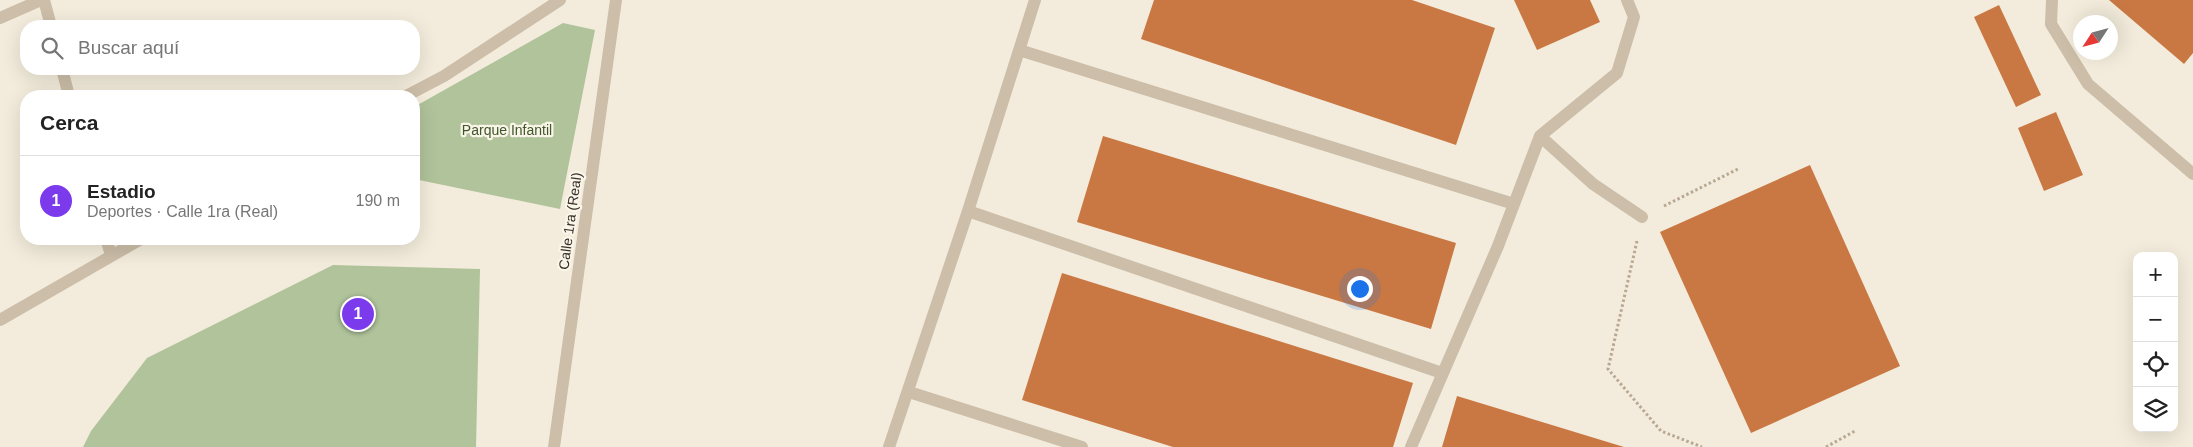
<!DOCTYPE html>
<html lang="es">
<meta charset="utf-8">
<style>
body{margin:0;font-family:Helvetica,sans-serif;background:#f2f2f2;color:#222}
.controls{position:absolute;right:15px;bottom:15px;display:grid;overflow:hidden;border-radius:10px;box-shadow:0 5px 20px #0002}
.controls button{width:45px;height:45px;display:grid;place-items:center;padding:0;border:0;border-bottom:1px solid #e0e0e0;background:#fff;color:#222;font:25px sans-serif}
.compass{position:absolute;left:2073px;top:15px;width:45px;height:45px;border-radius:50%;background:#fff;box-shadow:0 5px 20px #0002;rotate:234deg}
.you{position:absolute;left:1359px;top:288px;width:18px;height:18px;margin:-12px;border:4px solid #fff;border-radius:50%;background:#1a73e8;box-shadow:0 0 0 8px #1a73e833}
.badge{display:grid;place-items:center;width:32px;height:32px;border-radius:50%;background:#7c3aed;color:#fff;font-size:16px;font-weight:700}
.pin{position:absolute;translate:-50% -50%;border:2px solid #fff;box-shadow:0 1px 5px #0006}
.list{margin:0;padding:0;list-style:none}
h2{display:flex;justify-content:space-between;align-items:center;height:65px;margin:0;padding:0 20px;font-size:21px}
h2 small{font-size:16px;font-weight:400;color:#767676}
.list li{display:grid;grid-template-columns:32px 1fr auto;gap:15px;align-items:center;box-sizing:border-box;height:90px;padding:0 20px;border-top:1px solid #e0e0e0}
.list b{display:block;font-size:19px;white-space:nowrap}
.list p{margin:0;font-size:16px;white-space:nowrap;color:#767676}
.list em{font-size:16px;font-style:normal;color:#767676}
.icon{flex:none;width:28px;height:28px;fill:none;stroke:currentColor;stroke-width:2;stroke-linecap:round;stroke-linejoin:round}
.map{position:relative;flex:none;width:2193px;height:447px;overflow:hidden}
.search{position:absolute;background:#fff;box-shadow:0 5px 20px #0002;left:20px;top:20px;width:400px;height:55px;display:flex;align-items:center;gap:12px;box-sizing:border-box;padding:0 18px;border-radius:20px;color:#767676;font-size:19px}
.panel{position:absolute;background:#fff;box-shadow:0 5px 20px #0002;left:20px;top:90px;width:400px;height:155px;border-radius:20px}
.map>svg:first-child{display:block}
.green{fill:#b0c39b}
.building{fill:#ca7843}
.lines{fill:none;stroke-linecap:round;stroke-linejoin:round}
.path{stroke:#b8a892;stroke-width:3;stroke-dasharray:2.5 2.5;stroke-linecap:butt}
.minor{stroke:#ccbea8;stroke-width:12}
.labels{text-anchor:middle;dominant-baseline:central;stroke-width:4.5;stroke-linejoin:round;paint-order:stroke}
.park-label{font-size:14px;fill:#40572b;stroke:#faf5e9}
.street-label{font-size:14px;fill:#383028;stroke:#faf5e9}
</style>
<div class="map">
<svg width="2193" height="447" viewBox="0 0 2193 447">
<rect width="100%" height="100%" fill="#f3ecdc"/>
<path class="green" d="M563,23l32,7 -35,179 -146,-30v-72z
M333,265l147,4 -4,178h-393l8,-16 56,-73z"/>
<path class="building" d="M1154,0h258l83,28 -39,117 -315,-106z
M1514,0h76l10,22 -63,28z
M2109,0h84v53l-9,11z
M1999,5l42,90 -25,12 -42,-90z
M2056,112l27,63 -39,16 -26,-63z
M1103,136l353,107 -25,86 -354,-107z
M1810,165l90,201 -149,67 -91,-201z
M1062,273l351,110 -20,64h-220l-151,-47z
M1457,396l167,51h-182z"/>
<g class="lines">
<path class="path" d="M1664,206l76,-38
M1637,241l-29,128 53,62 41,16
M1826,447l29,-16"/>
<path class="minor" d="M44,0l7,26
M2052,0l-1,24 37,60 105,90
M0,18l41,-18
M1019,50l495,154
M62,69l7,27
M406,96l38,-20 116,-76
M1540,136l77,-63 17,-56 -7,-17
M968,211l474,162
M106,239l5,16
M0,320l141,-81
M909,392l173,55
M554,447l62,-447
M889,447l79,-236 67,-211
M1411,447l87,-201 42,-110 53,48 49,33"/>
</g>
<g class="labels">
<g class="park-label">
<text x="507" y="130">Parque Infantil</text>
</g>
<g class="street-label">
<text transform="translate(570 221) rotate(-82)">Calle 1ra (Real)</text>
</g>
</g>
</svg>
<div class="controls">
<button>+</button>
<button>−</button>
<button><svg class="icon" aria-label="locate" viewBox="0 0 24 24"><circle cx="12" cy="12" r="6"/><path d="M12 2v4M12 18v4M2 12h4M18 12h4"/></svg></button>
<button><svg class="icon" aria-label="layers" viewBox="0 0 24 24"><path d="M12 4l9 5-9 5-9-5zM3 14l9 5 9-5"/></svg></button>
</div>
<svg class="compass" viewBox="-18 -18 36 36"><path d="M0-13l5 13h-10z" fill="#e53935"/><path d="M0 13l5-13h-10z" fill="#767676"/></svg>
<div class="you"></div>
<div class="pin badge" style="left:358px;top:314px">1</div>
<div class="search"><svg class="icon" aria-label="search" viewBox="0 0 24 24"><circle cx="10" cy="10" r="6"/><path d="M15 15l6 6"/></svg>Buscar aquí</div>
<section class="panel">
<h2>Cerca<small></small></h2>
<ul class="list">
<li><span class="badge">1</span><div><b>Estadio</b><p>Deportes · Calle 1ra (Real)</p></div><em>190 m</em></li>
</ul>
</section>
</div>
